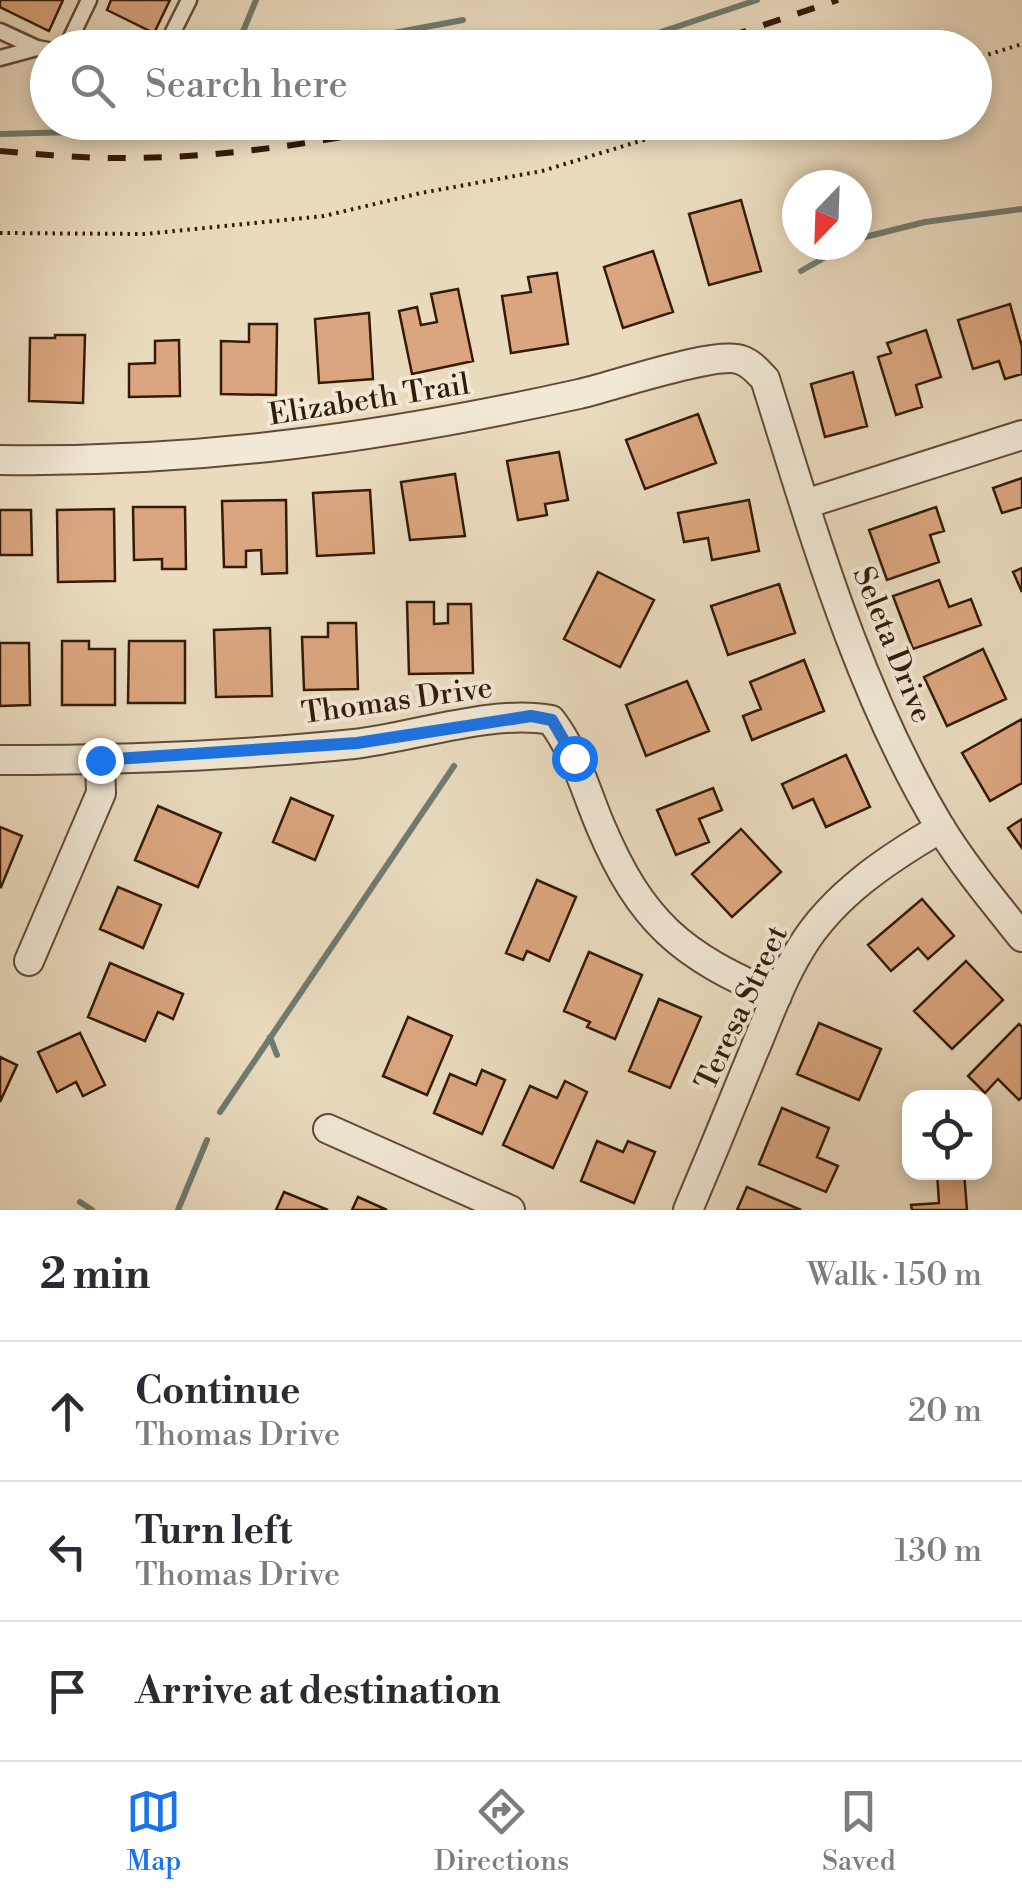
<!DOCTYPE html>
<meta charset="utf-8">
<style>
body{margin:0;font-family:"Libre Bodoni",serif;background:#f7f7f7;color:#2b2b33}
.controls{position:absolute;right:30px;bottom:30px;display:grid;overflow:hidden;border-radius:20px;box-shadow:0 5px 15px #0003}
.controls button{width:90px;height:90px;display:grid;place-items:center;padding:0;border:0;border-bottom:2px solid #e1e1e2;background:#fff;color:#2b2b33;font:50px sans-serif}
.compass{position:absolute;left:782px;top:170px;width:90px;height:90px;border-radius:50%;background:#fff;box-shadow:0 5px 15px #0003;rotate:203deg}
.stop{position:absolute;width:30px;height:30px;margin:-22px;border:8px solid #1a73e8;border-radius:50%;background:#fff}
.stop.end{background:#1a73e8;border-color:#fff;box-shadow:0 2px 10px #0008}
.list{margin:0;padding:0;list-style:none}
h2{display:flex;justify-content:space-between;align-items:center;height:130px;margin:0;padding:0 40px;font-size:42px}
h2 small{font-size:32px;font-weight:400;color:#7c7c81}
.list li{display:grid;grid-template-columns:65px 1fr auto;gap:30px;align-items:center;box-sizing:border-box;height:140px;padding:0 40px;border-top:2px solid #e1e1e2}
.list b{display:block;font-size:38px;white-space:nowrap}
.list p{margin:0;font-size:32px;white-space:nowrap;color:#7c7c81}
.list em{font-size:32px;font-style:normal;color:#7c7c81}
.icon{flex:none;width:55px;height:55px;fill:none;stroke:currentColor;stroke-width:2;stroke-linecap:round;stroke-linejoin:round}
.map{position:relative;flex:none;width:1022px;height:1210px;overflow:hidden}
.search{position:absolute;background:#fff;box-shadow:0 5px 15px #0003;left:30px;right:30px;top:30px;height:110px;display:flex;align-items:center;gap:25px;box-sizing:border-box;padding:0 35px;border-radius:55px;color:#7c7c81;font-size:38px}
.sheet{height:550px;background:#fff}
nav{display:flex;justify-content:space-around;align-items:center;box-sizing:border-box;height:140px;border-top:2px solid #e1e1e2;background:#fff;font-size:28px;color:#7c7c81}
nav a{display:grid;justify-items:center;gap:5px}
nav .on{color:#1a73e8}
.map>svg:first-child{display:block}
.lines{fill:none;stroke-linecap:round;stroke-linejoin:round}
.stream{stroke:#707b70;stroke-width:6}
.building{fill:#dba67f;stroke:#351a08;stroke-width:2.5}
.lane-casing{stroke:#624a36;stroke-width:19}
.street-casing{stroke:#624a36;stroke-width:32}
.path{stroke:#351a08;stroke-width:4;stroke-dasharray:2.5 5;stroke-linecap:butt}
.lane{stroke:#f1e8d5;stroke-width:14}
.street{stroke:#f1e8d5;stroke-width:28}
.rail{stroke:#351a08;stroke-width:6;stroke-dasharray:18 18;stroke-linecap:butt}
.route{stroke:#1a73e8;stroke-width:12}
.labels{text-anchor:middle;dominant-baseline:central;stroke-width:8;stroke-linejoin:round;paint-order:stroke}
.street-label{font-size:30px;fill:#351a08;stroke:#f1e8d5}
</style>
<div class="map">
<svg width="1022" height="1210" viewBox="0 0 1022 1210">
<rect width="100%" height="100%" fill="#eadbbf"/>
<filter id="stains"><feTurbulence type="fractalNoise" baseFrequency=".002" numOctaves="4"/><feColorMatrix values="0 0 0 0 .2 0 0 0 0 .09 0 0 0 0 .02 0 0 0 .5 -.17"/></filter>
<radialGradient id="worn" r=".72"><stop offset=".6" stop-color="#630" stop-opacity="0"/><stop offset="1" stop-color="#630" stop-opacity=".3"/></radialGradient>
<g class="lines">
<path class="stream" d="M237,46l19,-46
M494,46l2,2
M313,48l150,-28
M613,48l144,-48
M0,134l186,-5 50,-7
M857,239l68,-17 97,-13
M801,271l46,-26
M270,1037l7,18
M220,1112l234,-346
M80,1202l12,8
M178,1210l29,-70"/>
</g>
<path class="building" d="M0,0h63l-14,31 -49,-24z
M111,0h59l-16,33 -47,-23z
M741,200l20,71 -52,14 -20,-71z
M653,251l20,61 -50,16 -19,-61z
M557,273l11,71 -57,9 -9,-57 29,-4 -3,-15z
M458,289l15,72 -61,13 -13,-63 18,-4 4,18 16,-3 -6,-28z
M1010,304l12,43v27l-17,5 -6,-18 -26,8 -15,-49z
M369,313l4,66 -54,4 -4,-64z
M249,324h28l-1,71 -55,-1v-53l28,1z
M926,330l15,47 -25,8 6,22 -26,8 -18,-58 13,-4 -4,-10z
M55,335h30l-2,68 -54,-2 1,-63h25z
M179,340l1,56 -51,1v-33l26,-1v-22z
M853,372l14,54 -42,11 -14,-53z
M698,414l18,49 -71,26 -19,-49z
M559,452l9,48 -23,4 2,11 -29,5 -11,-59z
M455,474l10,62 -55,4 -9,-58z
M1022,478v29l-20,6 -9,-25z
M370,490l4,63 -57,3 -4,-63z
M286,500l1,73 -25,1 -1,-24 -15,1v16h-22l-2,-66z
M749,500l10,51 -47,9 -4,-22 -24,4 -6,-29z
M133,507h52l1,62h-24v-10l-28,1z
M936,507l8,24 -14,4 9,27 -52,18 -18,-50z
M114,509l1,72 -57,1 -1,-72z
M0,510h31l1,45h-32z
M1022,568v24l-9,-20z
M598,572l56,28 -34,67 -56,-28z
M939,580l10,27 22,-8 10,26 -68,24 -20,-53z
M779,584l16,49 -67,22 -17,-49z
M407,602h27v22l14,-1v-19h23l2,69 -64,1z
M328,623h28l2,66 -54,1 -2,-53h26z
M270,628l2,68 -56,1 -2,-67z
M62,641h27v8h26v56h-53z
M129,641h56v62h-57z
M0,643h29l1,62 -30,1z
M983,649l23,50 -59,27 -23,-49z
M804,660l20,51 -72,29 -9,-24 18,-7 -11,-27z
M687,681l22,50 -63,25 -20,-51z
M1022,719v64l-32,18 -28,-48z
M846,755l24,52 -44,20 -13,-28 -20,9 -11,-24z
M713,788l9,22 -23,9 10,23 -33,13 -19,-45z
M291,798l42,18 -18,44 -42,-18z
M158,806l63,27 -23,54 -63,-27z
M1022,819v29l-14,-20z
M0,827l22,9 -21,51 -1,-1z
M741,829l40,43 -49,45 -40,-43z
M537,880l39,17 -27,64 -22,-10 -4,9 -17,-7z
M118,887l43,18 -18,43 -43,-19z
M922,899l32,37 -26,23 -10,-11 -27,23 -23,-26z
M589,952l53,23 -27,64 -28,-12 3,-5 -26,-11z
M966,961l37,39 -51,49 -38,-38z
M110,963l73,31 -10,25 -15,-7 -13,29 -57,-24z
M659,999l42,18 -31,71 -41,-17z
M408,1017l44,19 -25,59 -44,-19z
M819,1023l62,26 -22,51 -62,-26z
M1019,1024l3,3v70l-3,3 -21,-21 -13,14 -17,-17z
M80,1033l25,52 -22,11 -7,-14 -19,10 -19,-40z
M0,1057l17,8 -17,37z
M482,1070l23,10 -23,54 -48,-21 16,-39 26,11z
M565,1081l22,11 -34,76 -50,-23 27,-59 27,12z
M782,1108l47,20 -12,29 21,9 -12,26 -67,-28z
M597,1141l26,11 5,-11 27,11 -21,51 -53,-22z
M937,1172h27l3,38h-55l-1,-5 28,-2z
M747,1187l54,23h-64z
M284,1192l44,18h-52z
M358,1197l29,13h-35z"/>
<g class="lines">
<g class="lane-casing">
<path id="lane" d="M0,31l37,17 11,2
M66,48l23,-48
M165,48l24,-48
M0,58l37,-10"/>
</g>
<g class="street-casing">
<path id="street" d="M0,460c200,3 385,-23 579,-66 32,-7 138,-44 162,-34 10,3 17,12 24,19 48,152 92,310 175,448 24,39 54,75 82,110
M805,504l217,-69
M0,760c118,0 236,-4 354,-16 60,-7 139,-35 197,-24 24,31 34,69 49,105 41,97 81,131 177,171
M29,961l72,-168 -1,-33
M328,1129l182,81
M688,1210c22,-52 44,-105 65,-157 15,-35 28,-73 48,-105 32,-53 88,-90 140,-120"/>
</g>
<path class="path" d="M974,59l48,-15
M0,233l145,1 179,-18 97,-23 121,-22 121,-37 74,-12"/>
<use href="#lane" class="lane"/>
<use href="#street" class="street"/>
<path class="rail" d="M695,48l143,-48
M0,151c38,3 77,7 115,7 101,1 206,-15 305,-36"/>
</g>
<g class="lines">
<path class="route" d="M100,760l257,-17 174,-27 21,4 22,38"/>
</g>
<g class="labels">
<g class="street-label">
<text transform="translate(369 400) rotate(-9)">Elizabeth Trail</text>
<text transform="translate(892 645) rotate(68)">Seleta Drive</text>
<text transform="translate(397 701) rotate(-8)">Thomas Drive</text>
<text transform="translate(742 1008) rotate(-65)">Teresa Street</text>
</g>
</g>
<rect width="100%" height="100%" filter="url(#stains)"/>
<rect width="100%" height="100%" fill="url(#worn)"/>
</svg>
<div class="controls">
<button><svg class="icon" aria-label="locate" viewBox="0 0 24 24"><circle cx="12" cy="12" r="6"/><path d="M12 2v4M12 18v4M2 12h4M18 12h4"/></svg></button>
</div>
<svg class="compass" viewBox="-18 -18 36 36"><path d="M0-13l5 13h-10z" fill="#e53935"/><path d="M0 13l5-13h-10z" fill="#7c7c81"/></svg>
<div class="stop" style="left:574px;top:758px"></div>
<div class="stop end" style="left:100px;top:760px"></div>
<div class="search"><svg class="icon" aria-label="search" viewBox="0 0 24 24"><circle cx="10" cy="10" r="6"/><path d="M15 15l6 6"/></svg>Search here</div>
</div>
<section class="sheet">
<h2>2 min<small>Walk · 150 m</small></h2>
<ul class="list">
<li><svg class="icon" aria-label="ahead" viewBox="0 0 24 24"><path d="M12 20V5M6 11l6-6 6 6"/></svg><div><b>Continue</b><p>Thomas Drive</p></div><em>20 m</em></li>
<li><svg class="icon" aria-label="left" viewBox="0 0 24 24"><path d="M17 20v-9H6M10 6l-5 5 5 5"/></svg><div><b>Turn left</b><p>Thomas Drive</p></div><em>130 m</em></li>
<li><svg class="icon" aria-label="arrive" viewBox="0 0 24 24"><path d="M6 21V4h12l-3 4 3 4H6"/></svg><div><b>Arrive at destination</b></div></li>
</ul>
</section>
<nav>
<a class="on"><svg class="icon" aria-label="map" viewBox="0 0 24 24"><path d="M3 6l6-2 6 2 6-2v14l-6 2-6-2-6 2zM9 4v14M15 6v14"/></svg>Map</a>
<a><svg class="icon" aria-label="directions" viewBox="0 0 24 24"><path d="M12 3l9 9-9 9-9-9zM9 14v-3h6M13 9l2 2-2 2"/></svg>Directions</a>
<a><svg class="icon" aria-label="saved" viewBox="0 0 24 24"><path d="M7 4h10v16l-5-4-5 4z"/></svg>Saved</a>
</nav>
